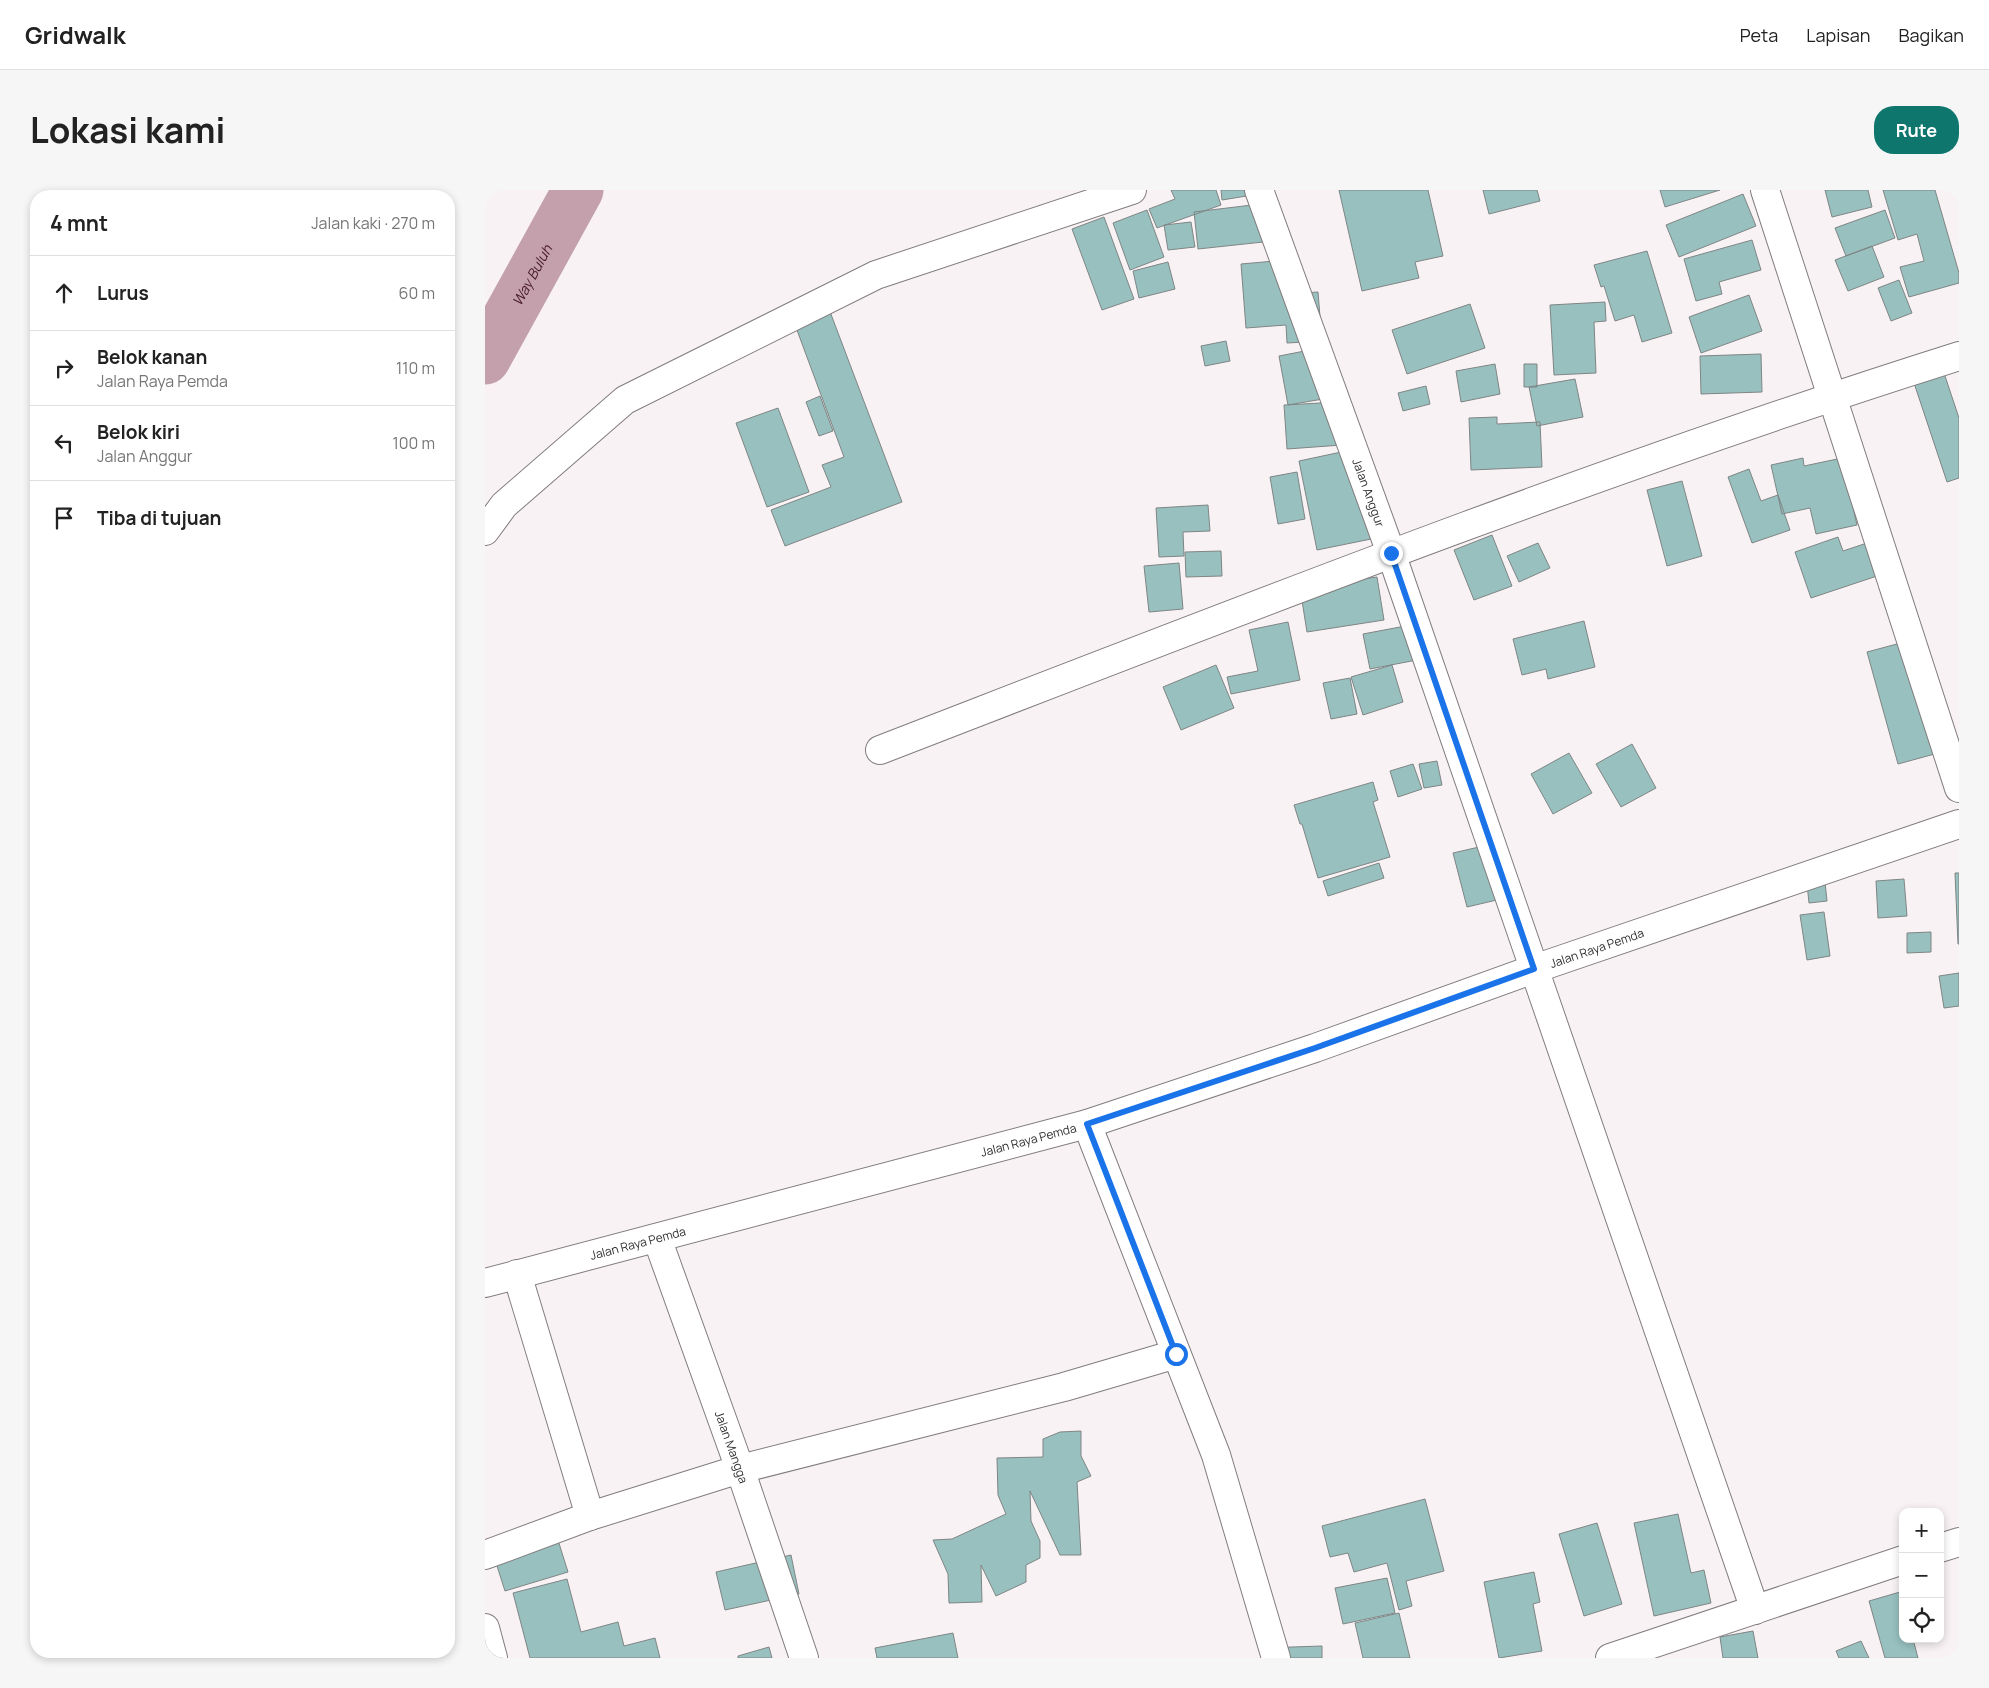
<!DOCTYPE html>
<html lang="id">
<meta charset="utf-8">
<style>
body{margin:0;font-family:Manrope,sans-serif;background:#f6f6f6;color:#222}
.controls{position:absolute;right:15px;bottom:15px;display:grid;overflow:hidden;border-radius:10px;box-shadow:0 2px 8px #0003}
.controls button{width:45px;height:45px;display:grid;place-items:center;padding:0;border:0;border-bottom:1px solid #e0e0e0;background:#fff;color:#222;font:25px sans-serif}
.stop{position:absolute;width:15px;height:15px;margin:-11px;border:4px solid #1a73e8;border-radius:50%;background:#fff}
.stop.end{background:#1a73e8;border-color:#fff;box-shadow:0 1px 5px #0008}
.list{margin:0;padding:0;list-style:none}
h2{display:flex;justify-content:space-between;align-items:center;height:65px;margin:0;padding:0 20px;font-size:21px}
h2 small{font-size:16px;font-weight:400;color:#767676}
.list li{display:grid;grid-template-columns:32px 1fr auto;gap:15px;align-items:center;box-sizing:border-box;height:75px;padding:0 20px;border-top:1px solid #e0e0e0}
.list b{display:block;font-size:19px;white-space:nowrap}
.list p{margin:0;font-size:16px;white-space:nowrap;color:#767676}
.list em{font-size:16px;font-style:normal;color:#767676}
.icon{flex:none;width:28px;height:28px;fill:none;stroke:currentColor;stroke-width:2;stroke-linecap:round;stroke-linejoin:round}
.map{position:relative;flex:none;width:1474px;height:1468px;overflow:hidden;border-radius:20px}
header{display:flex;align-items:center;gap:30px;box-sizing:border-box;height:70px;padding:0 25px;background:#fff;border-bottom:1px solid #e0e0e0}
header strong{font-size:24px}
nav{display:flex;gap:28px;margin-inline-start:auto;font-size:18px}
.intro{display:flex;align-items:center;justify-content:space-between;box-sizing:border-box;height:120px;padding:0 30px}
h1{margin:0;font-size:35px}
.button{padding:12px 22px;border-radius:20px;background:#0f766e;color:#fff;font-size:18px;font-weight:700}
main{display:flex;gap:30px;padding:0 30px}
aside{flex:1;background:#fff;border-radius:20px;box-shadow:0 2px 8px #0003}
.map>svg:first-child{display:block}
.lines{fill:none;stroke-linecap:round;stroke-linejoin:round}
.river{stroke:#c3a0ab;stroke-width:51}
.building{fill:#97c0be;stroke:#7f8585}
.street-casing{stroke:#827c7e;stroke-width:30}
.secondary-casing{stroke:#827c7e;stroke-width:30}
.street{stroke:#fff;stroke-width:28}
.secondary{stroke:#fff;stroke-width:28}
.route{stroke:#1a73e8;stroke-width:6}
.labels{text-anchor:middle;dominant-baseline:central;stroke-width:4;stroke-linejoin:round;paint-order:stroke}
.street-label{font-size:12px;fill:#323031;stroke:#fff}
.water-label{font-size:14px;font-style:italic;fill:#46182a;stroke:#fff}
</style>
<header>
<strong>Gridwalk</strong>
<nav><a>Peta</a><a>Lapisan</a><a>Bagikan</a></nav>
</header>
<div class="intro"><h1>Lokasi kami</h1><a class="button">Rute</a></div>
<main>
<aside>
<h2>4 mnt<small>Jalan kaki · 270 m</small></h2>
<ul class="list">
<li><svg class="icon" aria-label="ahead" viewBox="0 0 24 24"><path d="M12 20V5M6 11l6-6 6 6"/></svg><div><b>Lurus</b></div><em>60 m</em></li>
<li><svg class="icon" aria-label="right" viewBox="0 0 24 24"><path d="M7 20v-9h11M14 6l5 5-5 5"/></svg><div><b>Belok kanan</b><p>Jalan Raya Pemda</p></div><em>110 m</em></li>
<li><svg class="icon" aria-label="left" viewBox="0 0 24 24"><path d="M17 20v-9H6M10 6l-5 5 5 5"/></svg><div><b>Belok kiri</b><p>Jalan Anggur</p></div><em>100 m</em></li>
<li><svg class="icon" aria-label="arrive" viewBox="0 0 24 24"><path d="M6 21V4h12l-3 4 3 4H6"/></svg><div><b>Tiba di tujuan</b></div></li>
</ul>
</aside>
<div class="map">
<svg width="1474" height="1468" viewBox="0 0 1474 1468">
<rect width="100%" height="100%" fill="#f8f2f4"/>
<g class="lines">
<path class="river" id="s1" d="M0,169l93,-169"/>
</g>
<path class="building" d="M686,0h45l5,15 -64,23 -8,-19 26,-10z
M736,0h50v2l-49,8z
M854,0h89l15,66 -28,6 4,16 -57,13z
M998,0h54l3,11 -51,13z
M1175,0h60l-55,17z
M1340,0h43l4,17 -40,10z
M1398,0h52l24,83v10l-50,14 -9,-30 24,-6 -7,-27 -19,6z
M1258,4l13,32 -77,31 -13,-32z
M792,12l5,38 -84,9 -4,-37z
M662,20l17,47 -34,13 -17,-47z
M1400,20l10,28 -49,18 -11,-28z
M619,27l30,82 -32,11 -30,-81z
M706,32l4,25 -27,3 -4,-25z
M1267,50l9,30 -42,12 3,12 -26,7 -12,-42z
M1387,56l12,31 -36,14 -13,-31z
M1162,61l25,82 -30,9 -8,-27 -19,6 -11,-35 -3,1 -7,-22z
M801,70l2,34 30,-2 4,49 -35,2 -1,-18 -40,3 -5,-64z
M683,72l7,27 -36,9 -6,-27z
M1414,90l13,33 -21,8 -13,-33z
M1264,105l13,36 -61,22 -12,-36z
M1120,112l1,19 -12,1 2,51 -42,2 -4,-70z
M985,114l15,44 -78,26 -15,-44z
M344,119l73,193 -117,44 -14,-36 60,-23 -9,-22 22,-8 -50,-135z
M741,151l4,20 -25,5 -4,-20z
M830,159l8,50 -35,6 -9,-49z
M1276,164l1,38 -61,2 -1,-38z
M1010,174l5,30 -39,8 -5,-31z
M1039,174h13v23h-13z
M1458,180l16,48v60l-12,4 -34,-102z
M1090,189l8,38 -46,9 -8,-39z
M941,196l4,18 -27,7 -5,-18z
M335,206l13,35 -14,5 -13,-34z
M854,212l3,43 -55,4 -3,-44z
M293,218l31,84 -42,15 -31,-84z
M1012,227v7l43,-2 2,45 -71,3 -2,-52z
M875,258l26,88 -69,14 -18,-89z
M1318,268l1,8 38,-8 15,67 -41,9 -6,-26 -28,6 -11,-49z
M1264,279l12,32 17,-6 12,35 -38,13 -24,-66z
M812,282l8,47 -27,5 -8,-47z
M1197,291l20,75 -35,10 -20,-76z
M723,315l2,26 -27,1 1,24 -25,1 -3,-49z
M1007,345l20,51 -38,14 -20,-50z
M1353,347l5,14 24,-8 10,33 -66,22 -16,-46z
M1053,353l12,25 -31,14 -12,-26z
M736,361l1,25 -36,1 -1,-25z
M694,373l4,46 -34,3 -5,-46z
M892,387l7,43 -77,12 -7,-44z
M1099,431l11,46 -47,12 -2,-10 -24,6 -9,-36z
M803,432l12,58 -69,14 -4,-17 31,-6 -9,-41z
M931,434l6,35 -52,10 -7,-35z
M1427,450l30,112 -44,12 -31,-112z
M731,475l18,43 -53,22 -18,-43z
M907,475l11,37 -40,13 -12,-38z
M865,488l7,36 -26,5 -8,-36z
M1147,554l24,44 -35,19 -25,-43z
M1084,563l23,40 -39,21 -22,-40z
M952,571l5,24 -18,3 -5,-24z
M928,574l9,25 -24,8 -8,-26z
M888,592l5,18 -5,2 17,55 -72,21 -16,-54h-2l-6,-19z
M1020,651l13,54 -51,12 -14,-54z
M894,673l5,15 -56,18 -5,-15z
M1470,683h4v71h-1z
M1419,689l3,37 -29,2 -2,-37z
M1340,692l2,19 -18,2 -2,-19z
M1339,722l6,44 -23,4 -7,-45z
M1446,742v20l-24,1v-20z
M1474,783v33l-15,2 -5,-32z
M596,1241v25l10,20 -14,6 4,73h-21l-30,-64 1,30 9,20v17l-14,7v17l-30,14 -15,-31 1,37 -33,1 -1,-29 -15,-34 19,-1 54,-25 -8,-19 -1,-37 46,-1v-18l17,-7z
M940,1309l19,72 -38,10 6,25 -13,4 -12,-47 -33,9 -6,-19 -18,4 -8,-31z
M1193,1324l13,59 13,-3 7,33 -57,13 -20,-93z
M67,1331l16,51 -63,19 -16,-50z
M1112,1333l25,81 -38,12 -25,-82z
M306,1365l8,39 -74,16 -9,-38z
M1049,1382l6,30 -7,2 9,47 -43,7 -15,-76z
M902,1388l8,35 -52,11 -8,-36z
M82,1389l14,53 37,-10 6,24 31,-8 5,20h-130l-17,-65z
M1415,1402l3,10v37h10l5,19h-33l-16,-57z
M914,1423l11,45h-47l-8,-35z
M1268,1441l5,27h-35l-3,-21z
M468,1443l5,25h-81l-2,-10z
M1376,1451l8,17h-30l-3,-7z
M837,1456v12h-59l-1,-10z
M284,1457l3,11h-34v-2z"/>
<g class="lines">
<g class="street-casing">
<g id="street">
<path id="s2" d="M774,0l132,363 364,1057"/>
<path d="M1280,0l194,598"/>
<path d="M0,341l19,-26 121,-105 251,-125 256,-85"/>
<path d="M395,560c357,-138 714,-279 1079,-394"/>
<path d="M602,934l129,331 60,203"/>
<path id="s3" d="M172,1048l83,231 64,189"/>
<path d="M32,1084l73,242"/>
<path d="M1455,1358l19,-6"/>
<path d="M0,1365l105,-39 150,-47 324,-82 112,-33"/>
<path d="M0,1438l8,30"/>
<path d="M1125,1468l293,-98"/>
</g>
</g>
<g class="secondary-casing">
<g id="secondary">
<path id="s4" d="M0,1093l602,-159 228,-76 219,-79 425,-145"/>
</g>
</g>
<use href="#street" class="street"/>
<use href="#secondary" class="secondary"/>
</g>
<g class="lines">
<path class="route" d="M691,1164l-89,-230 228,-76 219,-79 -143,-416"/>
</g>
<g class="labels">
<g class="street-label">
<text stroke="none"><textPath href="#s2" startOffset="322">Jalan Anggur</textPath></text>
<text stroke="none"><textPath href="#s4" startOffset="1162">Jalan Raya Pemda</textPath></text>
<text stroke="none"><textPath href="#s4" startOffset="562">Jalan Raya Pemda</textPath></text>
<text stroke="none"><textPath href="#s4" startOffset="158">Jalan Raya Pemda</textPath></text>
<text stroke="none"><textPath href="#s3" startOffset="222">Jalan Mangga</textPath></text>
</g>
<g class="water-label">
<text stroke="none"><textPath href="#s1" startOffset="96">Way Buluh</textPath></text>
</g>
</g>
</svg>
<div class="controls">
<button>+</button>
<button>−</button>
<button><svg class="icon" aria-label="locate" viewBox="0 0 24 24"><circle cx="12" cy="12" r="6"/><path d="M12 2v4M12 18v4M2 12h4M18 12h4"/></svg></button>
</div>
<div class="stop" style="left:691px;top:1164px"></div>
<div class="stop end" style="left:906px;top:363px"></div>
</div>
</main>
